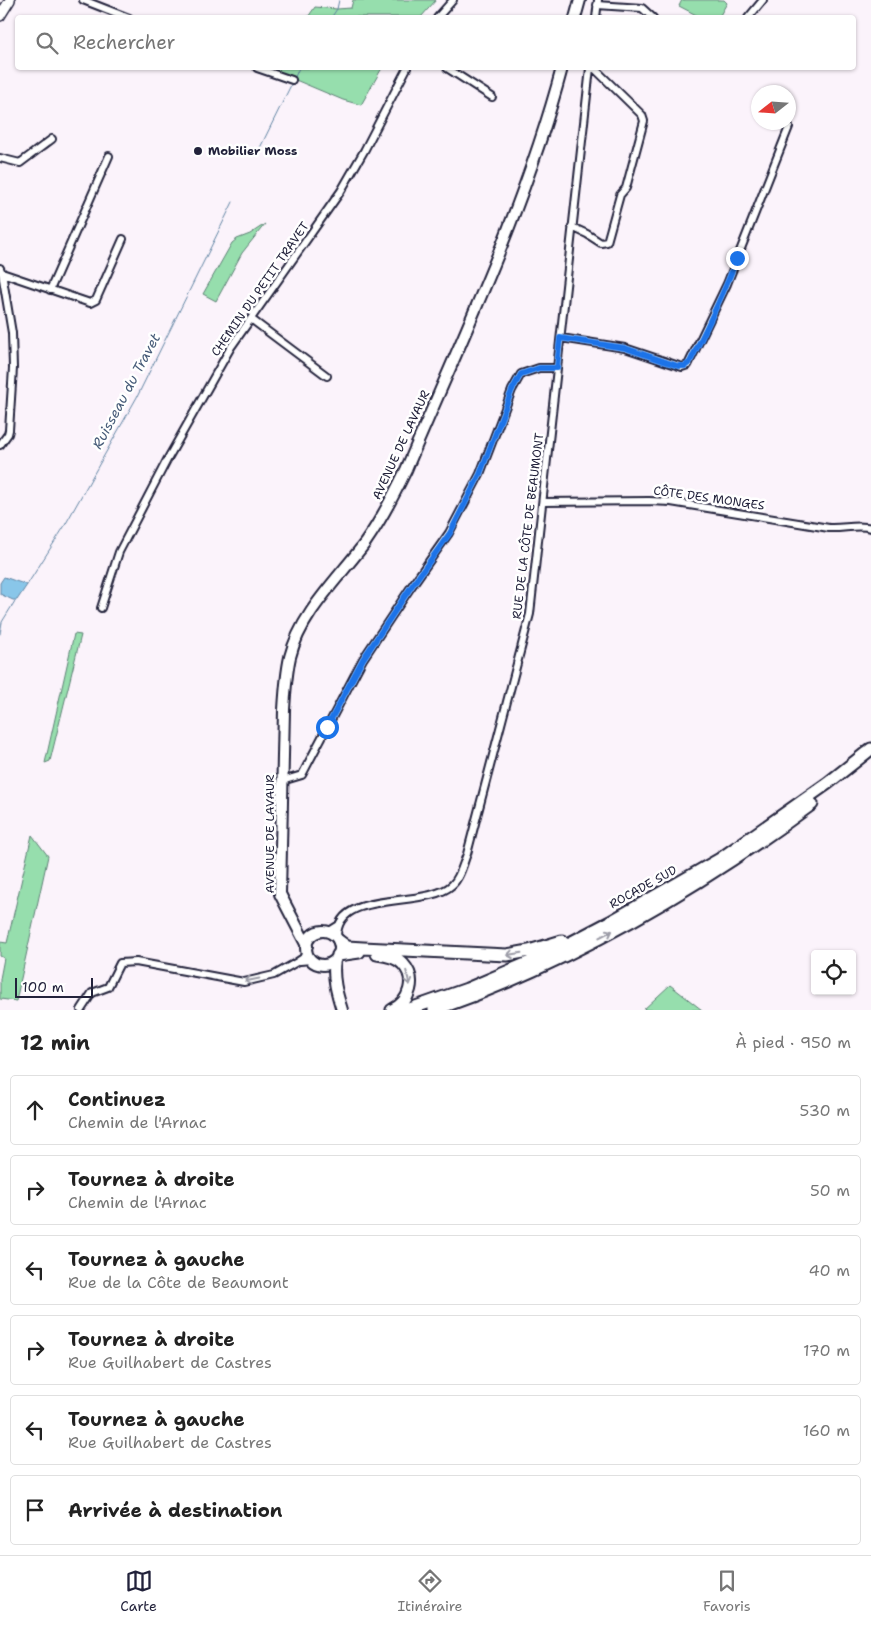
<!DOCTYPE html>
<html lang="fr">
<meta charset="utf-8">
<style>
body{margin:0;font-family:"Shantell Sans",sans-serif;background:#f2f2f2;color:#222}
.controls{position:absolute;right:15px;bottom:15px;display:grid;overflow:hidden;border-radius:5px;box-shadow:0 1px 4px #0004}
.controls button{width:45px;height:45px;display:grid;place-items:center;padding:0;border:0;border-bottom:1px solid #e0e0e0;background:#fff;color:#222;font:25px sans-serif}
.compass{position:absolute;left:751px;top:85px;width:45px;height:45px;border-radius:50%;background:#fff;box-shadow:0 1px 4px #0004;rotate:253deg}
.scale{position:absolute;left:15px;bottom:12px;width:78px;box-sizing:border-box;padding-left:5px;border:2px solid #22223b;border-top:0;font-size:14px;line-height:18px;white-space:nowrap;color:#22223b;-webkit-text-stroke:4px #fff;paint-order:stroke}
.stop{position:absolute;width:15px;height:15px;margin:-11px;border:4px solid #1a73e8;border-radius:50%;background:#fff}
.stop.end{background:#1a73e8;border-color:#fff;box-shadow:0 1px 5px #0008}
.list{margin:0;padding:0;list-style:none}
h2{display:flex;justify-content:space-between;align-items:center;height:65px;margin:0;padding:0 20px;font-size:21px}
h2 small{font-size:16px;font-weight:400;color:#767676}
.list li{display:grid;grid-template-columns:32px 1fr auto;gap:15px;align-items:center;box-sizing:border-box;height:70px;margin:0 10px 10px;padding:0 10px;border:1px solid #e0e0e0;border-radius:5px}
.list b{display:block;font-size:19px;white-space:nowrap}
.list p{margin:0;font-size:16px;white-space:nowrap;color:#767676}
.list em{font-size:16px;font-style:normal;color:#767676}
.icon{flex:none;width:28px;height:28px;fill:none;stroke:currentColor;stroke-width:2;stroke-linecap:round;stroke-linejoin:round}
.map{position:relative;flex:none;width:871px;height:1010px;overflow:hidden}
.search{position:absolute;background:#fff;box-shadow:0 1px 4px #0004;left:15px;right:15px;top:15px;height:55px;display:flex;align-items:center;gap:12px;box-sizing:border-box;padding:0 18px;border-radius:5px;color:#767676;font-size:19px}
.sheet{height:545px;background:#fff}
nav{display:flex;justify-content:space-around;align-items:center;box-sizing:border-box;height:70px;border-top:1px solid #e0e0e0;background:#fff;font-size:14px;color:#767676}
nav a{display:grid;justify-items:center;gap:2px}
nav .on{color:#22223b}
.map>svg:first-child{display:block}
.green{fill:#96dead;stroke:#5c8074}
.water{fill:#89c6e9;stroke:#6084a3}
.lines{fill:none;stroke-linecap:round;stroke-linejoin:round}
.stream{stroke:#6084a3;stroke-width:1}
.street-casing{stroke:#22223b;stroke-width:10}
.secondary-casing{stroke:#22223b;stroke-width:12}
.primary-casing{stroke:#22223b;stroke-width:14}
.highway-casing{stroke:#22223b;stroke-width:15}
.street{stroke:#fff;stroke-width:6}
.secondary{stroke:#fff;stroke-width:9}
.primary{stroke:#fff;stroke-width:10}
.highway{stroke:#fff;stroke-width:11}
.oneway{stroke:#9c9ca7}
.route{stroke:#1a73e8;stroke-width:6}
.poi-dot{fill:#22223b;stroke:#fff;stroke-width:2}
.labels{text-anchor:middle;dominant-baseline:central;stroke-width:5;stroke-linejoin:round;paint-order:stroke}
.poi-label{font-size:12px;font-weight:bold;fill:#22223b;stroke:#fff;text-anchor:start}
.street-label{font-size:12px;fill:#22223b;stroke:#fff}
.water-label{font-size:14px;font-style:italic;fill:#465b78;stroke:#fff}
</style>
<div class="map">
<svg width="871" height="1010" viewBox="0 0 871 1010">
<rect width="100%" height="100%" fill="#fbf3fb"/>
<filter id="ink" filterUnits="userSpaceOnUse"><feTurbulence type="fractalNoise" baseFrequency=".02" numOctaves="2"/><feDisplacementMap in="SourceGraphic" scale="10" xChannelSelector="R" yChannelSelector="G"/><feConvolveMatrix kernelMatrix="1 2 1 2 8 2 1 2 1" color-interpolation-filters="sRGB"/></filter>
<g filter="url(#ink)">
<path class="green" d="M353,0h83l-15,17h-113l7,-10 22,2 14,-1z
M682,0h42l3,3 -8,14h-19l-21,-11z
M272,68h110l-21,37 -18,-5 -71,-30z
M265,224l-23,29 -26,48 -13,-7 29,-51 5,-4 13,-5z
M74,634l7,1 -31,126 -5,2z
M32,835l16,21 -32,145 -16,-2v-20l4,-21 -4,-2v-14l7,1z
M670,985l32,25h-59z"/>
<path class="water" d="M4,577l23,8 -10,15h-4l-13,-6v-11z"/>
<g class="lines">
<path class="stream" d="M331,18l6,-9 2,-9
M294,79l5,-11
M257,154l35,-71
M27,585l37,-58 73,-130 96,-195
M0,634l2,-12 13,-21"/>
<g class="street-casing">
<path id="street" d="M83,0l46,18
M597,5l45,3 11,10
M437,18l16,-18
M596,18l2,-18
M748,18l15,-18
M257,68l35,12
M447,68l45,29
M0,158l20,5 32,-24
M572,227l15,7 14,9 6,-1 13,-47 6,-7 18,-67 -2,-6 -48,-47
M0,268l2,5 10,60 1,35 -4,62 -1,4 -8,11
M2,273l88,30 6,-3 27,-61
M50,290l59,-134
M251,319l76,57
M561,338l64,10 57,19 6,-2 39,-81 62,-157
M543,502l106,-1 22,1 158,26c14,1 29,-4 42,0
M101,608l18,-56 48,-92 64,-113 110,-156 23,-40 43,-83
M282,781l20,-6 61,-116 48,-72 38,-54 31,-59 32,-84 9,-16 18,-6h18
M324,931l7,-1 8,-5
M337,938c-2,-51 88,-28 115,-53 8,-7 11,-21 15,-31l63,-240 60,-546
M300,961l12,-1
M81,1010l11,-17 16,-6 12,-24 16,-1 108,20 30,-7 23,-13 6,-4 4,-8"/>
</g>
<g class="secondary-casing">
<path id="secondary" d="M0,16l10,-16"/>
</g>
<g class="primary-casing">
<path id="primary" d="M575,18l5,-18
M306 948a17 17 0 1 1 34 0a17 17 0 1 1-34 0Z
M307,946l-27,-52 4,-184c1,-17 2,-35 6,-53 11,-44 48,-78 75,-114 16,-23 29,-48 41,-73 56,-132 119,-263 156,-402
M335,960c-3,17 2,34 7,50"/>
</g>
<g class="highway-casing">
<path id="highway" d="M339,941l8,6 16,1 144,7 22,-4 33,-10
M377,954c9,1 20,3 26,10 14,15 7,38 -11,46
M338,955l21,-3
M407,1010l60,-21 82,-35 61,-32 110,-63 108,-76 43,-34
M434,1010c136,-47 263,-121 378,-206"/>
</g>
<use href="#street" class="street"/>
<use href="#secondary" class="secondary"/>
<use href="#primary" class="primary"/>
<use href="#highway" class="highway"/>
</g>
<defs><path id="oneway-shaft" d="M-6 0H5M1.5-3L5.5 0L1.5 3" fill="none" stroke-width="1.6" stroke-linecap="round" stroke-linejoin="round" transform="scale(1.25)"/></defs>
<g class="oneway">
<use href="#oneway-shaft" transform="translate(606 934) rotate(-27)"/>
<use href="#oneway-shaft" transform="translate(514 954) rotate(171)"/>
<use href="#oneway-shaft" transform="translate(408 978) rotate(76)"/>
<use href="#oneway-shaft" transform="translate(252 980) rotate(168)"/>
</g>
</g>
<g class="lines" filter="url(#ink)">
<path class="route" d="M327,727l36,-68 48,-72 39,-54 30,-59 32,-84 9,-16 18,-6h18l3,-30 65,10 53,18h7l5,-4c17,-35 34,-68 47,-104"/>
</g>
<circle class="poi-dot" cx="198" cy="151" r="5"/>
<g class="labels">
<g class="poi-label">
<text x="208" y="151">Mobilier Moss</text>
</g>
<g class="street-label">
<text transform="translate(260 289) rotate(-55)">CHEMIN DU PETIT TRAVET</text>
<text transform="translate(401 445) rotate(-65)">AVENUE DE LAVAUR</text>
<text transform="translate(709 498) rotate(8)">CÔTE DES MONGES</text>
<text transform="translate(528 526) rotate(-83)">RUE DE LA CÔTE DE BEAUMONT</text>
<text transform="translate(270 834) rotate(-90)">AVENUE DE LAVAUR</text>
<text transform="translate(643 887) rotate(-29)">ROCADE SUD</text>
</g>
<g class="water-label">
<text transform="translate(126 391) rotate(-62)">Ruisseau du Travet</text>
</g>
</g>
</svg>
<div class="controls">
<button><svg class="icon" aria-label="locate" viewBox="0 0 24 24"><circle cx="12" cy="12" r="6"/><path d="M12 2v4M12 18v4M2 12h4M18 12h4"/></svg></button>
</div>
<svg class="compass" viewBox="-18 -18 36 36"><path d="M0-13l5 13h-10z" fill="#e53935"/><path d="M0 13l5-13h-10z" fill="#767676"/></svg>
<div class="scale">100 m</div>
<div class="stop" style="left:327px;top:727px"></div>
<div class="stop end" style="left:737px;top:258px"></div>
<div class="search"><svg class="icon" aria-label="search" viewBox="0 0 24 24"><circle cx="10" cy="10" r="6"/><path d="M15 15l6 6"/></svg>Rechercher</div>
</div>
<section class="sheet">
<h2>12 min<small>À pied · 950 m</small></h2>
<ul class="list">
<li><svg class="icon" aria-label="ahead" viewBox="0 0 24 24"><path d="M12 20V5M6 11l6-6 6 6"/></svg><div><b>Continuez</b><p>Chemin de l'Arnac</p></div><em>530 m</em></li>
<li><svg class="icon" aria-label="right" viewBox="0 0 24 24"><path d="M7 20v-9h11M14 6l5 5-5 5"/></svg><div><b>Tournez à droite</b><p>Chemin de l'Arnac</p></div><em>50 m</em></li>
<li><svg class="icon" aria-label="left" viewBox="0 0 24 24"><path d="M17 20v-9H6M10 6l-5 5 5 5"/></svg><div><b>Tournez à gauche</b><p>Rue de la Côte de Beaumont</p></div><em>40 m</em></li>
<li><svg class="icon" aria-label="right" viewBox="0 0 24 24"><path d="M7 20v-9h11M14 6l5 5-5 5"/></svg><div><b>Tournez à droite</b><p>Rue Guilhabert de Castres</p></div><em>170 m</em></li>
<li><svg class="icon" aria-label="left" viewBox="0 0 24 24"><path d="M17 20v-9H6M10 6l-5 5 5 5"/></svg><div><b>Tournez à gauche</b><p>Rue Guilhabert de Castres</p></div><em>160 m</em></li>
<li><svg class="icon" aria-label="arrive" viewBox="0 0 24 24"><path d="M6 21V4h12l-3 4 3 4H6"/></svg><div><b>Arrivée à destination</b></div></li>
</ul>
</section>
<nav>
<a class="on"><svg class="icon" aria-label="map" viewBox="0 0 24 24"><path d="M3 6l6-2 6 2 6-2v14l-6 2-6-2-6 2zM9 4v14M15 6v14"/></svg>Carte</a>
<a><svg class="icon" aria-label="directions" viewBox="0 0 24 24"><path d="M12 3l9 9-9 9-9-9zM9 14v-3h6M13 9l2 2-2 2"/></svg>Itinéraire</a>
<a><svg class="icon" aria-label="saved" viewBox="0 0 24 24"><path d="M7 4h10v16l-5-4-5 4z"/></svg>Favoris</a>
</nav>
